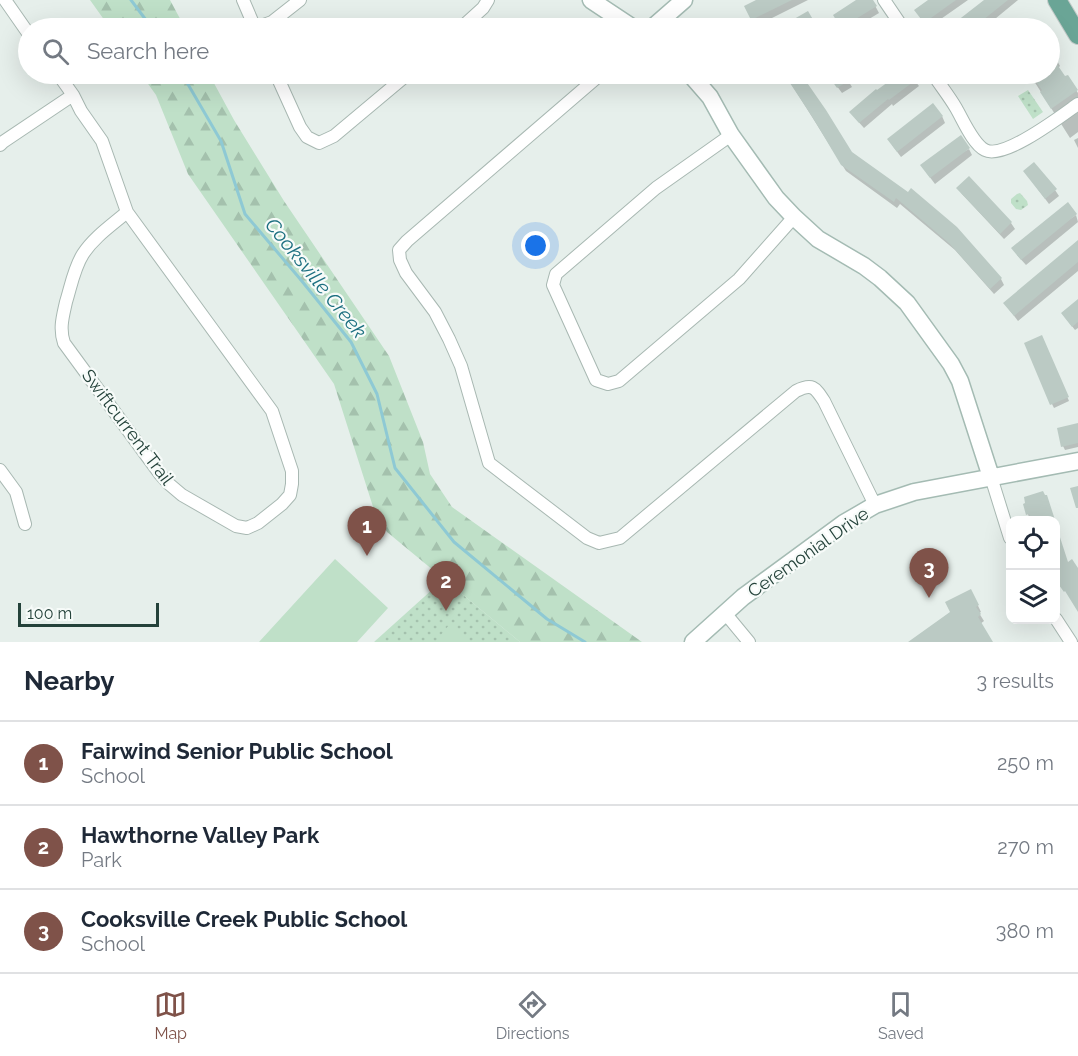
<!DOCTYPE html>
<style>
body{margin:0;font-family:Raleway,sans-serif;background:#f2f2f3;color:#1f2937}
.controls{position:absolute;right:18px;bottom:18px;display:grid;overflow:hidden;border-radius:12px;box-shadow:0 6px 24px #0002}
.controls button{width:54px;height:54px;display:grid;place-items:center;padding:0;border:0;border-bottom:2px solid #e0e1e3;background:#fff;color:#1f2937;font:30px sans-serif}
.scale{position:absolute;left:18px;bottom:15px;width:141px;box-sizing:border-box;padding-left:6px;border:3px solid #24423a;border-top:0;font-size:16px;line-height:21px;white-space:nowrap;color:#24423a;-webkit-text-stroke:4px #f7fbf9;paint-order:stroke}
.you{position:absolute;left:536px;top:246px;width:21px;height:21px;margin:-15px;border:4px solid #fff;border-radius:50%;background:#1a73e8;box-shadow:0 0 0 9px #1a73e833}
.badge{display:grid;place-items:center;width:39px;height:39px;border-radius:50%;background:#7f5249;color:#fff;font-size:20px;font-weight:700}
.pin{position:absolute;translate:-50% -50px;filter:drop-shadow(0 2px 3px #0008)}
.pin::after{content:'';position:absolute;top:32px;width:21px;height:18px;background:inherit;clip-path:polygon(0 0,100% 0,50% 100%)}
.list{margin:0;padding:0;list-style:none}
h2{display:flex;justify-content:space-between;align-items:center;height:78px;margin:0;padding:0 24px;font-size:26px}
h2 small{font-size:20px;font-weight:400;color:#747a83}
.list li{display:grid;grid-template-columns:39px 1fr auto;gap:18px;align-items:center;box-sizing:border-box;height:84px;padding:0 24px;border-top:2px solid #e0e1e3}
.list b{display:block;font-size:22px;white-space:nowrap}
.list p{margin:0;font-size:20px;white-space:nowrap;color:#747a83}
.list em{font-size:20px;font-style:normal;color:#747a83}
.icon{flex:none;width:33px;height:33px;fill:none;stroke:currentColor;stroke-width:2;stroke-linecap:round;stroke-linejoin:round}
.map{position:relative;flex:none;width:1078px;height:642px;overflow:hidden}
.search{position:absolute;background:#fff;box-shadow:0 6px 24px #0002;left:18px;right:18px;top:18px;height:66px;display:flex;align-items:center;gap:15px;box-sizing:border-box;padding:0 21px;border-radius:33px;color:#747a83;font-size:22px}
.sheet{height:330px;background:#fff}
nav{display:flex;justify-content:space-around;align-items:center;box-sizing:border-box;height:84px;border-top:2px solid #e0e1e3;background:#fff;font-size:16px;color:#747a83}
nav a{display:grid;justify-items:center;gap:3px}
nav .on{color:#7f5249}
.map>svg:first-child{display:block}
.green{fill:url(#green-dots)}
.forest{fill:url(#forest-firs)}
.pitch{fill:#bfe0c8}
.shadow{fill:#0003}
.lines{fill:none;stroke-linecap:round;stroke-linejoin:round}
.stream{stroke:#8ec9d4;stroke-width:3}
.building{fill:#bbcac4}
.street-casing{stroke:#a8b8b2;stroke-width:14}
.secondary-casing{stroke:#a4bbb3;stroke-width:19}
.primary-casing{stroke:#c2cac8;stroke-width:20}
.street{stroke:#fff;stroke-width:12}
.secondary{stroke:#fff;stroke-width:16}
.primary{stroke:#6aa596;stroke-width:18}
.labels{text-anchor:middle;dominant-baseline:central;stroke-width:4.5;stroke-linejoin:round;paint-order:stroke}
.street-label{font-size:18px;fill:#24423a;stroke:#f7fbf9}
.water-label{font-size:20px;font-style:italic;fill:#1c6f80;stroke:#f7fbf9}
</style>
<div class="map">
<svg width="1078" height="642" viewBox="0 0 1078 642">
<defs>
<pattern id="green-dots" width="8" height="8" patternUnits="userSpaceOnUse" patternTransform="scale(1.5)"><rect width="8" height="8" fill="#bfe0c8"/><path d="M2 2h.1M6 6h.1" fill="none" stroke="#a4c1ad" stroke-width="1.8" stroke-linecap="round"/></pattern>
<pattern id="forest-firs" width="22" height="20" patternUnits="userSpaceOnUse" patternTransform="scale(1.5)"><rect width="22" height="20" fill="#bfe0c8"/><path d="M5 1l3.5 6h-7zM16 11l3.5 6h-7z" fill="#a4c1ad"/></pattern>
</defs>
<rect width="100%" height="100%" fill="#e6efeb"/>
<path class="green" d="M1028,90l15,22 -10,7 -15,-23z
M1020,193l7,8 1,4 -7,5 -5,-1 -5,-6v-4l6,-5z
M444,579l76,63h-146z"/>
<path class="forest" d="M90,0h80l15,28h-75z
M141,74h68l25,46 50,81 105,155 34,86 7,32 22,33 190,135h-122l-133,-110 -12,-19 -41,-129 -146,-210 -32,-79z"/>
<path class="pitch" d="M335,559l53,49 -31,34h-98z
M449,625l20,17h-34z"/>
<path class="shadow" d="M759,0h49l-52,26 -10,-20z
M859,0h13l7,13 -25,15h-11l-8,-13z
M931,0h37l-40,28 -8,-12z
M985,0h33l-34,28h-33z
M1050,48l10,18 -2,2 7,10 2,-1 11,16v39l-8,6 -36,-57 -4,2 -7,-9h27z
M785,74h16l50,79 105,76 45,50 3,6 -10,9 -39,-44 -55,-46 -3,4 -51,-37z
M828,74h16l8,13 -10,6z
M901,74h9l9,12 -26,20 -1,-2 -28,24 -9,-10 22,-26z
M942,116l3,7 -44,34 -9,-12z
M1078,138v10l-4,-8z
M969,149l3,6 -37,29 -9,-12z
M1025,172l30,18 4,6 -10,8z
M969,178l42,45 4,6 -11,10 -42,-45 -4,-6z
M1076,215l2,7 -52,43 -9,-10z
M1078,242v29l-60,50 -13,-17z
M1078,301v27l-3,2 -10,-13z
M1044,341l25,60 -15,7 -2,-4z
M1078,425v22l-13,3 -2,-4z
M1045,496l8,24h-23l-5,-15z
M971,591l10,21 -2,1 5,8 -4,3 11,18h-81l41,-30z"/>
<g class="lines">
<path class="stream" d="M131,0l21,28
M182,74l39,67 24,73 56,66 50,62 26,52 18,74 59,74 93,77 38,23"/>
</g>
<path class="building" d="M756,0h36l-41,20 -7,-14z
M856,0h17l4,6 -36,22 -8,-13z
M928,0h28l-32,23 -10,-13z
M984,0h24l-35,28h-25z
M808,11l10,17h-19l-5,-9z
M1033,19l6,9h-21l11,-7z
M1050,54l15,22 3,-1 10,15 -27,19 -11,-17 2,-2 -12,-16h20z
M784,74h17l25,36 26,42 56,40 3,-4 46,39 45,51 -12,11 -40,-45 -54,-46 -2,4 -53,-37 -28,-47z
M827,74h19l4,6 -13,8z
M899,74h13l5,5 -28,21 -1,-1 -29,24 -10,-11 27,-23 1,1z
M933,103l10,13 -46,36 -10,-13z
M961,135l9,13 -40,30 -10,-13z
M1034,162l23,27 -12,10 -22,-28z
M969,176l43,46 -12,12 -44,-46z
M1068,202l9,12 -56,46 -10,-12z
M1078,240v22l-64,54 -11,-13z
M1078,299v23l-6,5 -11,-14z
M1042,335l27,62 -19,8 -26,-62z
M1078,423v20l-17,4 -4,-19z
M1078,486v22h-2l-6,-20z
M1043,491l2,4h2l8,25h-24l-2,-6 -3,1 -3,-11 2,-1 -1,-6z
M1056,528h1l11,34 4,-3 6,9v44l-13,-21 -1,1 -8,-11z
M971,589l8,16 -3,2 5,7 -3,3 15,25h-85l42,-30 -5,-10z"/>
<g class="lines">
<g class="street-casing">
<path id="street" d="M5,0l23,33
M243,0l12,28
M884,0l19,28
M255,28l17,-6 28,-22
M461,28l22,-20 5,-8
M58,74l15,21 8,16 21,30 25,71 145,199 20,60v13l-2,11 -8,9 -24,19 -11,5 -11,-2 -54,-31 -13,-11 -9,-10 -96,-131c-5,-15 -1,-27 2,-41 5,-16 8,-34 17,-48 11,-17 29,-29 44,-42
M276,74l24,53 7,10 12,6 15,-7 74,-62
M601,74l-194,167 -8,9 1,10 6,13 29,39 14,27 12,27 28,97 98,75 12,5 21,-5 176,-147c16,-8 19,-4 28,10l51,104
M933,74c7,11 16,22 23,34 7,12 17,36 29,42 19,10 76,-34 93,-46
M731,135l-75,53 -100,86 -3,11 43,95 12,4 11,-3 120,-102 55,-62
M0,145l3,-3 70,-47
M0,470l16,22 9,32
M991,477l19,61
M725,613l24,29
M1056,619l15,23"/>
</g>
<g class="secondary-casing">
<path id="secondary" d="M591,0l42,28
M652,28l32,-28
M690,74l20,23 21,38 45,63 18,19 24,22 46,27 16,12 27,25 44,61 9,17 31,96
M693,642l50,-45 101,-74 31,-18 39,-13 164,-31"/>
</g>
<g class="primary-casing">
<path id="primary" d="M1057,0l21,35"/>
</g>
<use href="#street" class="street"/>
<use href="#secondary" class="secondary"/>
<use href="#primary" class="primary"/>
</g>
<g class="labels">
<g class="street-label">
<text transform="translate(128 427) rotate(53)">Swiftcurrent Trail</text>
<text transform="translate(808 552) rotate(-35)">Ceremonial Drive</text>
</g>
<g class="water-label">
<text transform="translate(316 278) rotate(51)">Cooksville Creek</text>
</g>
</g>
</svg>
<div class="controls">
<button><svg class="icon" aria-label="locate" viewBox="0 0 24 24"><circle cx="12" cy="12" r="6"/><path d="M12 2v4M12 18v4M2 12h4M18 12h4"/></svg></button>
<button><svg class="icon" aria-label="layers" viewBox="0 0 24 24"><path d="M12 4l9 5-9 5-9-5zM3 14l9 5 9-5"/></svg></button>
</div>
<div class="scale">100 m</div>
<div class="you"></div>
<div class="pin badge" style="left:367px;top:556px">1</div>
<div class="pin badge" style="left:446px;top:611px">2</div>
<div class="pin badge" style="left:929px;top:598px">3</div>
<div class="search"><svg class="icon" aria-label="search" viewBox="0 0 24 24"><circle cx="10" cy="10" r="6"/><path d="M15 15l6 6"/></svg>Search here</div>
</div>
<section class="sheet">
<h2>Nearby<small>3 results</small></h2>
<ul class="list">
<li><span class="badge">1</span><div><b>Fairwind Senior Public School</b><p>School</p></div><em>250 m</em></li>
<li><span class="badge">2</span><div><b>Hawthorne Valley Park</b><p>Park</p></div><em>270 m</em></li>
<li><span class="badge">3</span><div><b>Cooksville Creek Public School</b><p>School</p></div><em>380 m</em></li>
</ul>
</section>
<nav>
<a class="on"><svg class="icon" aria-label="map" viewBox="0 0 24 24"><path d="M3 6l6-2 6 2 6-2v14l-6 2-6-2-6 2zM9 4v14M15 6v14"/></svg>Map</a>
<a><svg class="icon" aria-label="directions" viewBox="0 0 24 24"><path d="M12 3l9 9-9 9-9-9zM9 14v-3h6M13 9l2 2-2 2"/></svg>Directions</a>
<a><svg class="icon" aria-label="saved" viewBox="0 0 24 24"><path d="M7 4h10v16l-5-4-5 4z"/></svg>Saved</a>
</nav>
